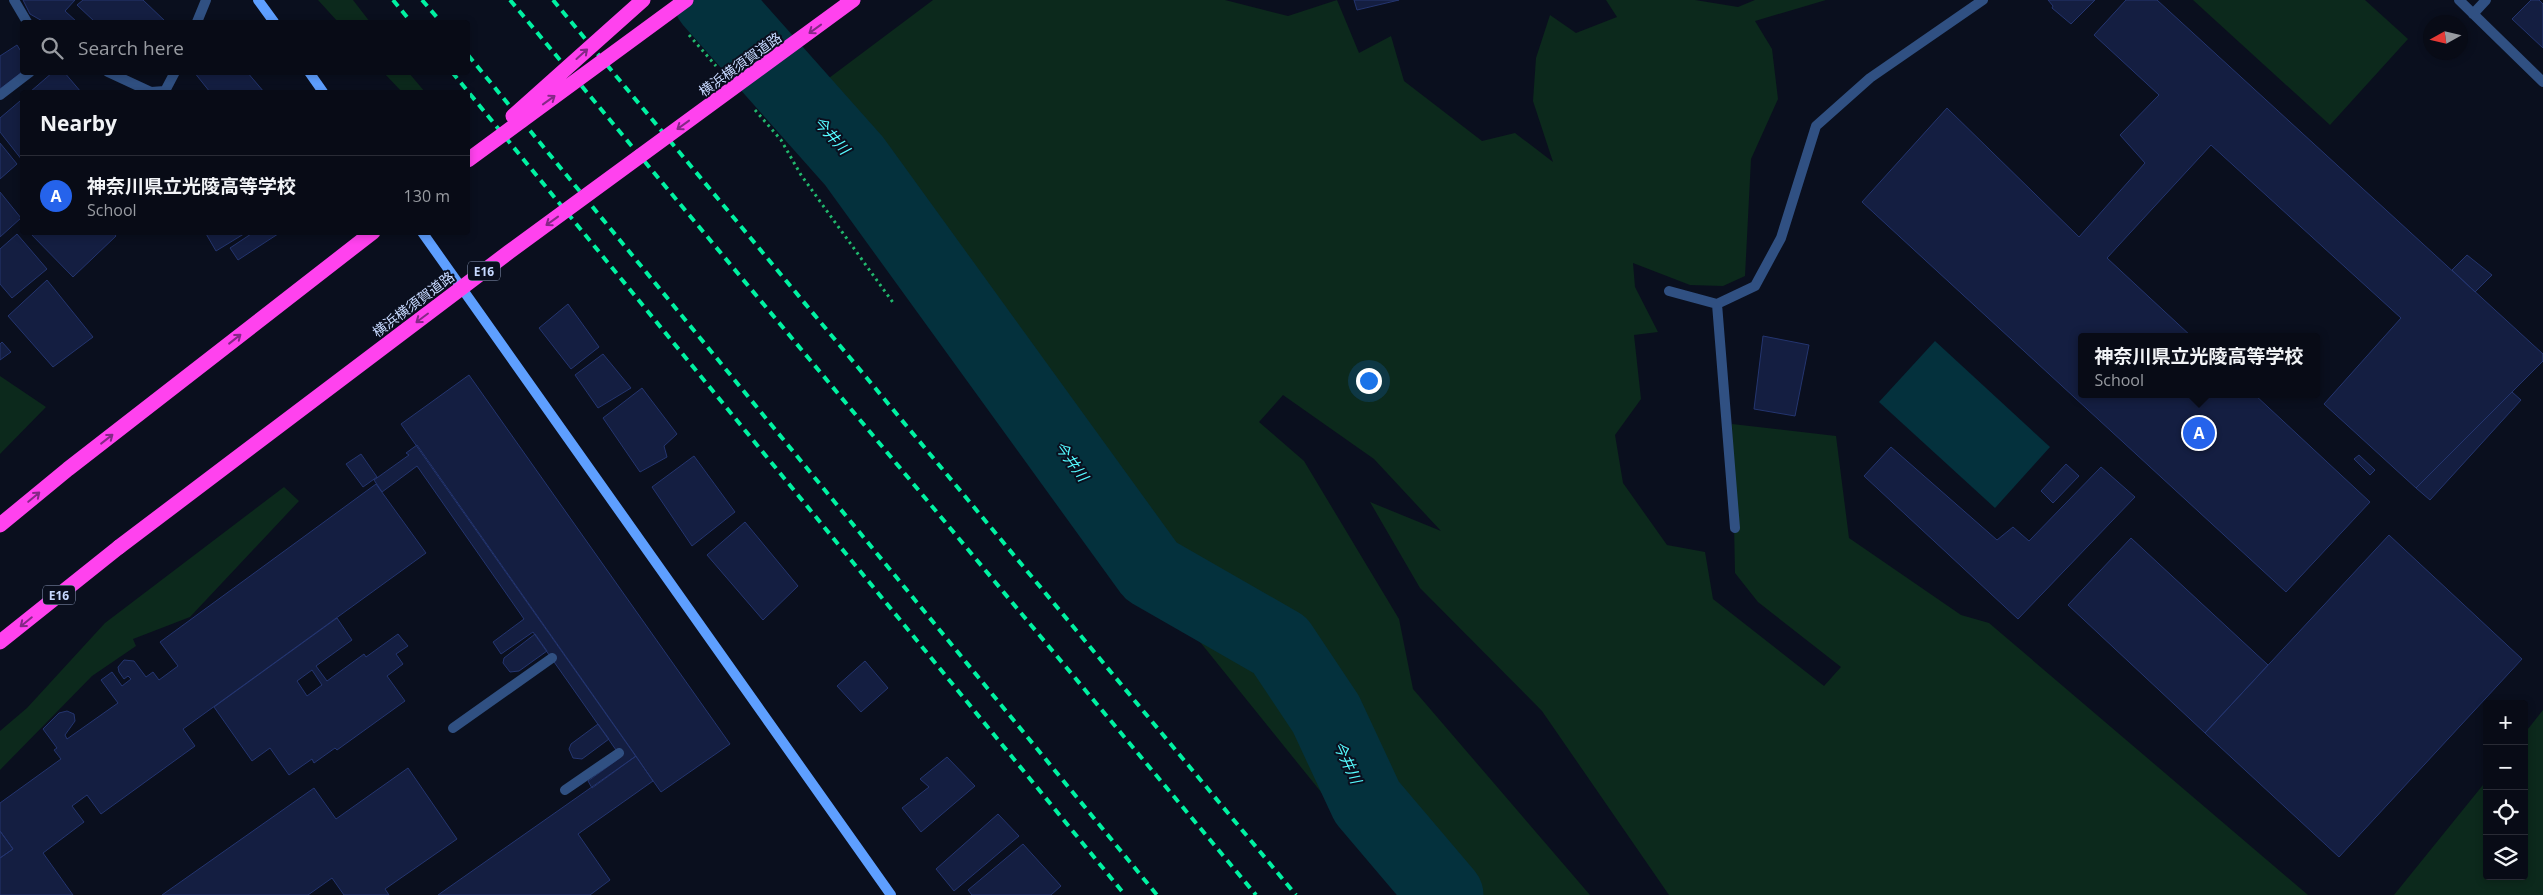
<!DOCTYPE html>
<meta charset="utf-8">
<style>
body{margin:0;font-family:"Open Sans","Noto Sans JP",sans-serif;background:#11141f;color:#f1f3f6}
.controls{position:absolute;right:15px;bottom:15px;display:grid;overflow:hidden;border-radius:5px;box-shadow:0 2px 8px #0003}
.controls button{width:45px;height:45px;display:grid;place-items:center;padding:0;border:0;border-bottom:1px solid #292b35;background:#080b16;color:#f1f3f6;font:25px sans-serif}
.compass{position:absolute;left:2423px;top:15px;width:45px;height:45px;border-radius:50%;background:#080b16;box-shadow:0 2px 8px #0003;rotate:262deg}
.you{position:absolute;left:1368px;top:380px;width:18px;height:18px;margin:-12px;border:4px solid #fff;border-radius:50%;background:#1a73e8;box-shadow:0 0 0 8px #1a73e833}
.badge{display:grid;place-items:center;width:32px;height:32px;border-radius:50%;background:#2563eb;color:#fff;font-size:16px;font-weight:700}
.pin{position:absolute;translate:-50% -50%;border:2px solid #fff;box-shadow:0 1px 5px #0006}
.popup{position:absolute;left:2078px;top:333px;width:242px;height:65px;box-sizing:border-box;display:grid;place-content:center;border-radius:5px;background:#080b16;filter:drop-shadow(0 1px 4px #0005);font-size:16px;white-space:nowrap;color:#989ba1}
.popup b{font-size:19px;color:#f1f3f6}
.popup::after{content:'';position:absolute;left:50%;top:100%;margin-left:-10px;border:10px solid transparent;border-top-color:#080b16}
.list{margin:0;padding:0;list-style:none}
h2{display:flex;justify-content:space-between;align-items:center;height:65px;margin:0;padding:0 20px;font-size:21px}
h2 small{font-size:16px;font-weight:400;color:#989ba1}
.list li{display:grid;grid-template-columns:32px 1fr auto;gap:15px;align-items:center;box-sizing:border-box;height:80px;padding:0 20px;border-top:1px solid #292b35}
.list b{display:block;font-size:19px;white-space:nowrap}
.list p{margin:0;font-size:16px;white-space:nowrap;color:#989ba1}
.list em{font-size:16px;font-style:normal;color:#989ba1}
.icon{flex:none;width:28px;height:28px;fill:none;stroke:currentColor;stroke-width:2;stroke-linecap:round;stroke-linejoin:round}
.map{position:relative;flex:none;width:2543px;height:895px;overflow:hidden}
.search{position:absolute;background:#080b16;box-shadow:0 2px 8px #0003;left:20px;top:20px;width:450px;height:55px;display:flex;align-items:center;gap:12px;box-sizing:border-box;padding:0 18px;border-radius:5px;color:#989ba1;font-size:19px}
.panel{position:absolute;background:#080b16;box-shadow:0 2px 8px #0003;left:20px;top:90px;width:450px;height:145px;border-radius:5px}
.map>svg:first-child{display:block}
.green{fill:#0c291c}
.water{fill:#04313d}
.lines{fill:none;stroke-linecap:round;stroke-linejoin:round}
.river{stroke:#04313d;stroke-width:75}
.building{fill:#141e41;stroke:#24356f;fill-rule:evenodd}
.path{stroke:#21b96e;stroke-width:3;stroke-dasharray:2.5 4;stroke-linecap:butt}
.lane{stroke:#305082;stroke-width:10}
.street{stroke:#305082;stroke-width:10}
.secondary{stroke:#5e9fff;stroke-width:10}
.highway{stroke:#ff42ee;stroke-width:15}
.rail{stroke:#00f2a2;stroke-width:4;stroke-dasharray:8 6;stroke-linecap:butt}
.highway-bridge{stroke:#ff42ee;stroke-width:15}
.oneway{stroke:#842886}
.labels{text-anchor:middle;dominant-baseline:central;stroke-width:4;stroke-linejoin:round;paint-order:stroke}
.shield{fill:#0a0f1e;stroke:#8e9cbc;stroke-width:1}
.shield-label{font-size:12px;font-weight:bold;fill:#c7d9ff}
.street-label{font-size:14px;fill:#c7d9ff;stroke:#0a0f1e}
.water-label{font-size:15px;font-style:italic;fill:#55faff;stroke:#0a0f1e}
</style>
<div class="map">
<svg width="2543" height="895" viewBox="0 0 2543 895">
<rect width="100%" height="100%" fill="#0a0f1e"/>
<path class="green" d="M318,0h35l17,22h-32z
M933,0h292l63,16 49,-16 22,53 32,-17 13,45 78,60 33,-8 38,29 -20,-61 3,-43 14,-43 26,18 41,-16 -11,-17h89l43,7 17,-7h71l-71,21 17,28 6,50 -27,60 -6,117 -22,10 -33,-1 -57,-22 2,24 23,45 -24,3 7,64 -26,36 8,48 44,62 38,7 8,47 111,87 17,-19 -83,-65 -23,-29 -3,-149 104,12 13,102 112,77 28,8 319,272h-639l-127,-184 -122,-123 -50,-86 71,29 -67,-72 -91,-64 -24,27 45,39 95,158 14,70 177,206h-186l-627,-778z
M2193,0h172l43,39 -78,86z
M384,73h25l16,19h-23z
M0,376l46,31 -46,47z
M284,487l15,14 -109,116 -57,22 3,7 -44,30 -92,94v-39l27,-23 78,-85z
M2543,710v185h-149l93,-115v96h37v-142z"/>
<path class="water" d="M1935,341l115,106 -55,61 -116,-106z"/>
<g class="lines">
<path class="river" d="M711,0l143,161 297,410 129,74 46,69 41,88 79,93"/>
</g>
<path class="building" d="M23,0h52l-10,11 12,11h-33l-14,-8z
M83,0h60l23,22h-71l-18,-17z
M1354,0h45l-42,10z
M2048,0h47l-24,24 -19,-16 1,-2z
M2126,0h31l386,354v7l-127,127 -92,-84 77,-86 -190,-173 -104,113 85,79h-110v57h172l116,108 -84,90 -424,-390 85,-94 132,129 66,-74 -25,-28 39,-40 -65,-60z
M2531,0h8l4,4v44l-31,-29z
M17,45l5,8v19l-22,17v-33z
M53,72h11l17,20h-51z
M194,72h53l17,20h-54z
M20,101l2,4v55l-22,-28v-14z
M0,143l17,21 -17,15z
M0,192l21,26 -21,19z
M29,232h84l3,4 -43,41z
M205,232h42l-31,19z
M254,232h27l-43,28 -8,-12z
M17,234l30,35 -35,29 -12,-14v-35z
M2467,255l25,20 -17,17 -23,-22z
M47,280l46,57 -40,30 -45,-51z
M568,304l31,43 -28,22 -32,-41z
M1763,336l46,9 -14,71 -41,-7z
M2,342l9,10 -11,8v-16z
M603,354l28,34 -33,20 -23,-33z
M469,375l261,369 -69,48 -260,-368z
M642,388l35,46 -13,12 3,11 -27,15 -37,-54z
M2512,392l9,8 -91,100 -14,-12z
M417,445l219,311 -44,32 -4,-7 33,-24 -88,-125 -32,22 -8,-12 31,-23 -107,-153 -35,26 -8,-12 35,-25 -3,-2z
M1891,447l106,93 16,-13 16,14 72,-74 34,30 -117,122 -154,-143z
M361,454l16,23 -14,10 -17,-23z
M2359,455l16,15 -5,5 -16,-16z
M694,456l41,56 -43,34 -40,-59z
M2066,464l13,12 -26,27 -12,-12z
M376,484l50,69 -243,176 12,17 -94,68 -14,-19 -15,11 12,16 -41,31 30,42h-73v-37l13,-9 -13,-18v-28l61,-44 -7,-9 3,-2 -14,-19 16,-16 8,-2 7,3 1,7 -10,14 2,4 51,-36 -17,-23 11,-8 10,14 9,-7 -3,-3 -4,3 -5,-7 -1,-5 6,-7 10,1 12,16 7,-5 6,8 19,-14 -18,-24z
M745,522l53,64 -35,34 -56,-65z
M2389,535l133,124 -183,198 -134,-124z
M2131,538l137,127 -63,68 -137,-128z
M337,618l15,22 -36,26 11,15 37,-27 2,3 32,-23 10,12 -12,8 7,10 -16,12 18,25 -68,49 -2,-2 -21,15 -2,-4 -23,16 -19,-27 -18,13 -38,-54zM312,670l10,15 -15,11 -10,-15z
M535,634l12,17 -28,20 -9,1 -7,-9 1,-5z
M865,661l23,27 -27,24 -24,-26z
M598,724l11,15 -27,20 -9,-1 -4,-9 2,-5z
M636,756l17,25 -75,53 32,46 -20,15h-152z
M947,757l28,29 -54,46 -19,-24 27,-21 -9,-8z
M408,768l49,71 -72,50 4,6h-45l-12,-17 -24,17h-146l152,-107 22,31z
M998,814l21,22 -65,55 -18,-22z
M0,831l13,18 -13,9z
M1023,844l38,42 -10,9h-79l-4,-5z"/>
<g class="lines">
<path class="path" d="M689,35l27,31
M755,110l26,30 20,35 93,129"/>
<path class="lane" d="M14,0l13,22
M197,22l9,-22
M108,72l43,20
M151,92l14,-1 10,-19
M0,95l30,-23
M1669,291l48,13 38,-18 26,-48 35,-112 54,-48 113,-78
M1717,304l18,224"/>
<path class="street" d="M2459,0l84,82
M2473,14l13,-14
M453,728l99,-70
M565,790l54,-37"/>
<path class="secondary" d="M258,0l16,22
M309,72l14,20
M422,232l469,663"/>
<path class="highway" d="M0,525l68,-56 305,-237
M0,642l119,-95"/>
<path class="rail" d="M393,0l18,22
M422,0l19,22
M510,0l746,895
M553,0l743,895
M468,55l689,840
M452,72l673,823"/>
<path class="highway-bridge" d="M513,116l130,-116
M468,160l218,-160
M119,547l390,-295 344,-252"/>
</g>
<defs><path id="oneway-shaft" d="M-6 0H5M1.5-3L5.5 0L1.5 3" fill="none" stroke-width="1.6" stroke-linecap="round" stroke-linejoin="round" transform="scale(1.25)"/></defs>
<g class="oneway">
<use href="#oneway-shaft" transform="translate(815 29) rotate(144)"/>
<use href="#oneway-shaft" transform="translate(582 54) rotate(-42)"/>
<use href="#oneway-shaft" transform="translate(549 100) rotate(-36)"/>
<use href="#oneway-shaft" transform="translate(683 125) rotate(144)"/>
<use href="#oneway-shaft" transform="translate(552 221) rotate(144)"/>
<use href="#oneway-shaft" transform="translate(422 318) rotate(143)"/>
<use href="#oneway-shaft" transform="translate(235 339) rotate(-38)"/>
<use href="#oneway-shaft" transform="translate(107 439) rotate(-38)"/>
<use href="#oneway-shaft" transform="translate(34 497) rotate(-40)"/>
<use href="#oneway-shaft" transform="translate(26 622) rotate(141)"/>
</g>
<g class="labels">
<g class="shield">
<rect x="468" y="261.5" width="32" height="19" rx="4"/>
<rect x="43" y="585.5" width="32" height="19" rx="4"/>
</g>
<g class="shield-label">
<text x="484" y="271">E16</text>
<text x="59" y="595">E16</text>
</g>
<g class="street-label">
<text transform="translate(740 64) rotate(-36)">横浜横須賀道路</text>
<text transform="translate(413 304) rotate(-37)">横浜横須賀道路</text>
</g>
<g class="water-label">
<text transform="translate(832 135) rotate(48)">今井川</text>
<text transform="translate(1072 461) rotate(54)">今井川</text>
<text transform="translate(1348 762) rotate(65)">今井川</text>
</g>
</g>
</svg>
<div class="controls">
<button>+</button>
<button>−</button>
<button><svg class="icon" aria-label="locate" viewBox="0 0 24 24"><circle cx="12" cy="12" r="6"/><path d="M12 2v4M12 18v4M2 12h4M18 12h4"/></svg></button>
<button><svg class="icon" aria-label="layers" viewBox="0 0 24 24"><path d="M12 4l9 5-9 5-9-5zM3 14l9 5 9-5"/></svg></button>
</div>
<svg class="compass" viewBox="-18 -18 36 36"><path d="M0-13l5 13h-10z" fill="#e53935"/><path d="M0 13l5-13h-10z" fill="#989ba1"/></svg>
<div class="you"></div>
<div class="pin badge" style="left:2199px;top:433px">A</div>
<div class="popup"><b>神奈川県立光陵高等学校</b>School</div>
<div class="search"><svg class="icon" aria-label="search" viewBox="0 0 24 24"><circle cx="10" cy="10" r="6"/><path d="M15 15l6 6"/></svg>Search here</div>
<section class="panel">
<h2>Nearby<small></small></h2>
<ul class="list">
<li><span class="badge">A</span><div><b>神奈川県立光陵高等学校</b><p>School</p></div><em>130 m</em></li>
</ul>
</section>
</div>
